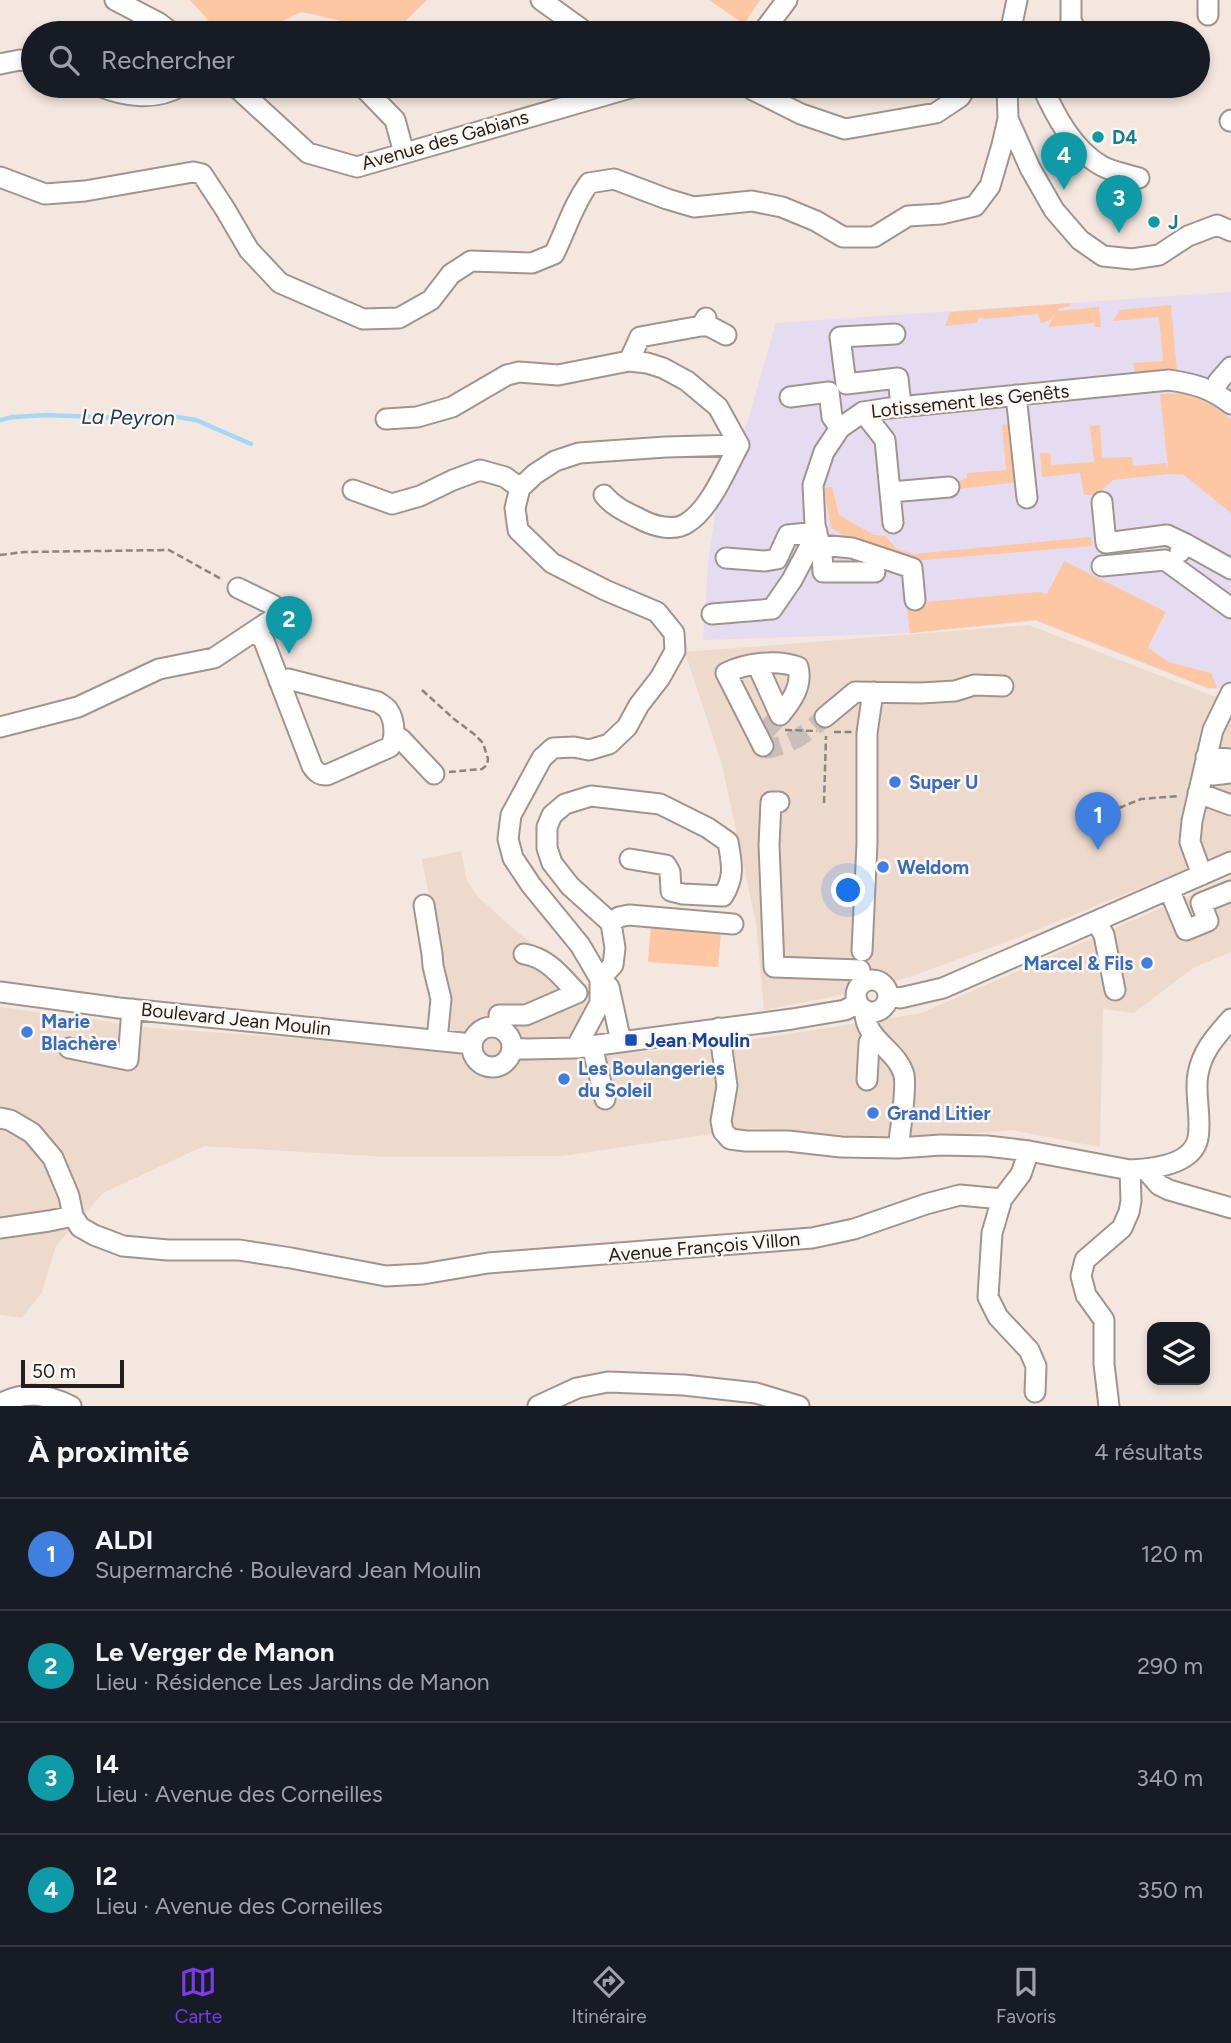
<!DOCTYPE html>
<html lang="fr">
<meta charset="utf-8">
<style>
body{margin:0;font-family:Figtree,sans-serif;background:#242831;color:#f1f3f6}
.controls{position:absolute;right:21px;bottom:21px;display:grid;overflow:hidden;border-radius:14px;box-shadow:0 4px 10px #0003}
.controls button{width:63px;height:63px;display:grid;place-items:center;padding:0;border:0;border-bottom:2px solid #363941;background:#171b24;color:#f1f3f6;font:35px sans-serif}
.scale{position:absolute;left:21px;bottom:18px;width:103px;box-sizing:border-box;padding-left:7px;border:4px solid #231e1b;border-top:0;font-size:19px;line-height:24px;white-space:nowrap;color:#231e1b;-webkit-text-stroke:5px #fdf6f1;paint-order:stroke}
.you{position:absolute;left:849px;top:891px;width:24px;height:24px;margin:-18px;border:5px solid #fff;border-radius:50%;background:#1a73e8;box-shadow:0 0 0 10px #1a73e833}
.badge{display:grid;place-items:center;width:46px;height:46px;border-radius:50%;background:#7c3aed;color:#fff;font-size:23px;font-weight:700}
.pin{position:absolute;translate:-50% -58px;filter:drop-shadow(0 2px 4px #0008)}
.pin::after{content:'';position:absolute;top:37px;width:24px;height:21px;background:inherit;clip-path:polygon(0 0,100% 0,50% 100%)}
.list{margin:0;padding:0;list-style:none}
h2{display:flex;justify-content:space-between;align-items:center;height:91px;margin:0;padding:0 28px;font-size:30px}
h2 small{font-size:23px;font-weight:400;color:#9ea1a6}
.list li{display:grid;grid-template-columns:46px 1fr auto;gap:21px;align-items:center;box-sizing:border-box;height:112px;padding:0 28px;border-top:2px solid #363941}
.list b{display:block;font-size:26px;white-space:nowrap}
.list p{margin:0;font-size:23px;white-space:nowrap;color:#9ea1a6}
.list em{font-size:23px;font-style:normal;color:#9ea1a6}
.icon{flex:none;width:38px;height:38px;fill:none;stroke:currentColor;stroke-width:2;stroke-linecap:round;stroke-linejoin:round}
.map{position:relative;flex:none;width:1231px;height:1406px;overflow:hidden}
.search{position:absolute;background:#171b24;box-shadow:0 4px 10px #0003;left:21px;right:21px;top:21px;height:77px;display:flex;align-items:center;gap:18px;box-sizing:border-box;padding:0 24px;border-radius:38px;color:#9ea1a6;font-size:26px}
.sheet{height:539px;background:#171b24}
nav{display:flex;justify-content:space-around;align-items:center;box-sizing:border-box;height:98px;border-top:2px solid #363941;background:#171b24;font-size:19px;color:#9ea1a6}
nav a{display:grid;justify-items:center;gap:4px}
nav .on{color:#7c3aed}
.map>svg:first-child{display:block}
.built{fill:#eedacd}
.industrial{fill:#e5dcf1}
.green{fill:#fcc7a2}
.lines{fill:none;stroke-linecap:round;stroke-linejoin:round}
.stream{stroke:#a5d7f8;stroke-width:4.5}
.minor-tunnel{stroke:#cabfb8;stroke-width:19;stroke-dasharray:19 10;stroke-linecap:butt}
.minor-casing{stroke:#a0958d;stroke-width:23}
.path{stroke:#8d847e;stroke-width:2.5;stroke-dasharray:7 3.5;stroke-linecap:butt}
.minor{stroke:#fff;stroke-width:19}
.culture-dot{fill:#0f9aa8;stroke:#fdf6f1;stroke-width:2.5}
.shop-dot{fill:#3f7fe0;stroke:#fdf6f1;stroke-width:2.5}
.transit-dot{fill:#1a4fb4;stroke:#fdf6f1;stroke-width:2.5}
.labels{text-anchor:middle;dominant-baseline:central;stroke-width:5;stroke-linejoin:round;paint-order:stroke}
.culture-label{font-size:19px;font-weight:bold;fill:#0d838f;stroke:#fdf6f1;text-anchor:start}
.street-label{font-size:19px;fill:#231e1b;stroke:#fdf6f1}
.shop-label{font-size:19px;font-weight:bold;fill:#366cbe;stroke:#fdf6f1;text-anchor:start}
.transit-label{font-size:19px;font-weight:bold;fill:#164399;stroke:#fdf6f1;text-anchor:start}
.water-label{font-size:21px;font-style:italic;fill:#163c52;stroke:#fdf6f1}
</style>
<div class="map">
<svg width="1231" height="1406" viewBox="0 0 1231 1406">
<rect width="100%" height="100%" fill="#f4e7df"/>
<path class="built" d="M1029,625l184,71 18,-1v156l-214,87 -105,38 -44,14 -104,20 -8,-87 -34,-158 -37,-113z
M461,851l5,27 10,17 40,36 27,21 45,44 -22,61 131,-9 225,-35 309,-136v75l-38,16 -59,45 -31,-4 -3,138 -89,-17 -104,9 -79,-4 -76,-7 -190,28 -175,1 -183,-11 -101,47 -47,53 -14,46 -20,26 -22,-3v-308l153,21 296,21 1,-37 -28,-153z"/>
<path class="industrial" d="M1231,292v397h-23l-172,-68 -121,12 -212,7 5,-77 7,-49 34,-98 27,-93z"/>
<path class="green" d="M190,0h237l-34,33 -91,-21 -46,21h-36z
M709,0h51l-16,24z
M1071,303l-1,3 -10,2 -2,3 41,-4 2,20h-6l-1,-4 -46,4 7,-13 -5,6 -9,3 -3,-9 -53,5 -6,-2 -3,6 -31,3 5,-14z
M1171,305l6,67h-42l-2,-9 30,-2 -4,-44 -46,4 7,-11z
M1189,393l23,12 19,14v94l-47,-38 -15,-1 -56,6 -17,15h-12l-4,-22 -38,4 -2,-24h10l1,12 43,-3 -4,-36 10,-1 2,33 30,-1 1,9 33,-3 2,4 -8,-73z
M1009,409l9,73 -59,7 -4,-2 1,-5 11,-4v-5l39,-3 -4,-45 7,-1z
M832,487l7,28 35,20 11,1 12,13 17,5 177,-17 1,9 -180,15 -53,-17 -28,-16 -6,-34v-6z
M1064,561l102,51 -18,35 20,15 43,11 6,15h-9l-172,-68 -126,13 -3,-25 19,-3v-3l113,-10 8,2z
M651,926l70,6 -3,35 -70,-5z"/>
<g class="lines">
<path class="stream" d="M0,420l13,-3 34,-2 96,4 15,-5 38,6 55,24"/>
<path class="minor-tunnel" d="M763,734l17,-19
M763,746l5,3c28,-7 35,-13 57,-32"/>
<g class="minor-casing">
<path id="minor" d="M115,0l44,23 13,10
M541,0l39,28 3,5
M1071,0v21l7,12
M1208,0v15
M762,33l25,-33
M1010,33l7,-33
M0,64l20,-4 13,2
M99,86c26,11 57,15 82,0
M235,86l73,67 49,14 280,-81
M362,86l33,34 9,33
M750,86l3,4 48,24 44,15 91,-16 24,-16 7,-11
M1042,86c13,29 31,64 60,80 11,6 25,8 37,12
M1008,119l22,49 24,42 26,30 23,16 29,3 27,-4 29,-19 29,-11 14,6
M1230,121l1,-1
M0,177l45,17 40,-3 108,-19 9,2 23,35 24,41 31,33 83,36 36,-1 32,-18 20,-26 20,-13 61,2 22,-9c12,-24 19,-49 35,-71l25,-4 53,20 27,8 58,-6 30,6 34,14 27,16h31l34,-21 33,-2 34,-8 15,-20 12,-41 6,-26 -1,-33
M701,326h8l17,9
M895,334l-55,3 6,47 52,-6 3,28
M629,361l11,-24 61,-11 5,-8
M1215,392l3,-10 13,-15
M1016,395l11,103
M790,397l39,-5 3,25 8,11
M863,412l22,28 8,83
M386,419l31,-2 35,-10 55,-32 12,-3 39,3 71,-14 18,2 16,5 24,13 31,26 21,38 -73,2 -87,6 -24,8 -20,13 -15,14 -5,20 3,22 34,33 53,27 52,22 17,21 1,18 -15,27 -21,27 -12,22 -18,17 -20,6 -15,-3 -21,1 -11,10 -31,57 -3,24 5,19 18,27 49,60 20,34 13,-14 2,-17 -4,-25 -41,-37 -18,-23 -5,-15v-21l5,-12 13,-11 26,-8 69,8 48,24 20,14c4,22 7,35 -5,54l-40,-2 -12,-3 -1,-19 -4,-7 -36,-6
M353,490l39,14 28,-8 33,-16 27,-10 25,7 15,11
M891,492l58,-5
M604,495c10,12 22,17 36,24 13,7 34,13 47,4 23,-14 39,-54 52,-78
M1102,502l4,41 61,-8 19,9
M820,545l32,3 60,20 3,32
M1180,552l6,-8 45,25
M726,558l39,3 12,-2 11,-24 29,-3
M1102,566l63,-6 66,48
M875,572h-52l-1,-19 -7,-28 -2,-40 11,-33 16,-24 23,-16 26,-4 280,-28c26,4 41,8 62,24
M712,614l60,-5 20,-29 18,-34 9,-6
M256,630l8,11 48,125c4,6 7,9 15,9l63,-28c6,-9 5,-27 -2,-37 -2,-3 -6,-5 -10,-8l-90,-23 -9,2
M757,664l23,51c11,-13 23,-29 18,-48 -21,-8 -52,-4 -72,6l37,73
M825,717l30,-25 66,1 34,-2 19,-6 29,1
M0,727l78,-20 81,-38 55,-11 63,-42 -4,-11 -35,-17
M394,735l7,4 33,35
M1206,757l25,2
M1203,773l10,2 18,-2
M1198,793l33,12
M779,802h-8l-2,43 5,122 86,3
M1202,875l-12,-33 2,-21 21,-91 18,-37
M1169,889l17,41 22,-9 -7,-18 30,-12
M424,905l8,49 1,12 8,33 -4,41
M1096,921l8,14 11,55
M611,923l8,-6 10,-2 104,9
M862,951l5,-108v-110l6,-41
M856 996a16 16 0 1 1 32 0a16 16 0 1 1-32 0Z
M0,992l119,16 353,36
M888,996l12,2 43,-10 288,-126
M865,1010c-2,29 32,39 39,65 3,14 -4,57 -6,73
M499,1015h27l51,-22c-16,-17 -29,-35 -53,-39
M472 1047a20 20 0 1 1 40 0a20 20 0 1 1-40 0Z
M592,1046l13,53
M69,1048l59,12 4,-51
M512,1048l15,1 49,-1 216,-29 53,-9 13,-7
M576,1048l24,-45v-24l9,8 12,55
M867,1080l2,-37 4,-8
M0,1118l10,2 22,13 21,25 16,38 4,20 7,11 14,8 29,11 45,4h71l52,8 95,18 37,-2 65,-11 324,-25 42,-9 72,-25 34,-9 42,4 19,-25 8,-23 -42,-5 -46,-1 -43,3 -57,-1 -53,-6h-42l-16,-2 -7,-8 -2,-10 6,-35 -8,-58
M1029,1151l101,19c22,-1 63,-5 68,-32 4,-21 -4,-44 0,-64 4,-23 18,-38 33,-55
M1146,1170l13,15 10,5 62,18
M1002,1199l-10,34 -4,64 10,20 31,33 7,16 -1,26
M0,1228l49,-7 24,-5
M0,1404c25,-14 46,-10 71,2
M538,1406l39,-18 31,-6 76,3 72,8 43,13
M1109,1406l-5,-42v-44l-18,-25 -5,-19 4,-16 37,-32 7,-16 2,-11 -1,-31"/>
</g>
<path class="path" d="M0,555l24,-3 145,-2 54,30
M422,690l32,29 20,15 9,9 5,16 -1,6 -5,4 -33,3
M785,730l32,1
M834,732h18
M824,803l2,-67
M1119,808l22,-9 39,-3"/>
<use href="#minor" class="minor"/>
</g>
<g class="culture-dot">
<circle cx="1098" cy="137" r="7"/>
<circle cx="1154" cy="222" r="7"/>
</g>
<g class="shop-dot">
<circle cx="895" cy="782" r="7"/>
<circle cx="883" cy="867" r="7"/>
<circle cx="1147" cy="963" r="7"/>
<circle cx="27" cy="1032" r="7"/>
<circle cx="564" cy="1079" r="7"/>
<circle cx="873" cy="1113" r="7"/>
</g>
<rect class="transit-dot" x="624" y="1033" width="14" height="14" rx="3.5"/>
<g class="labels">
<g class="culture-label">
<text x="1112" y="137">D4</text>
<text x="1168" y="222">J</text>
</g>
<g class="street-label">
<text transform="translate(445 140) rotate(-16)">Avenue des Gabians</text>
<text transform="translate(970 401) rotate(-6)">Lotissement les Genêts</text>
<text transform="translate(236 1019) rotate(6)">Boulevard Jean Moulin</text>
<text transform="translate(704 1247) rotate(-5)">Avenue François Villon</text>
</g>
<g class="shop-label">
<text x="909" y="782">Super U</text>
<text x="897" y="867">Weldom</text>
<text x="1133" y="963" text-anchor="end">Marcel &amp; Fils</text>
<text x="41" y="1021">Marie<tspan x="41" dy="22">Blachère</tspan></text>
<text x="578" y="1068">Les Boulangeries<tspan x="578" dy="22">du Soleil</tspan></text>
<text x="887" y="1113">Grand Litier</text>
</g>
<g class="transit-label">
<text x="645" y="1040">Jean Moulin</text>
</g>
<g class="water-label">
<text transform="translate(128 417) rotate(1)">La Peyron</text>
</g>
</g>
</svg>
<div class="controls">
<button><svg class="icon" aria-label="layers" viewBox="0 0 24 24"><path d="M12 4l9 5-9 5-9-5zM3 14l9 5 9-5"/></svg></button>
</div>
<div class="scale">50 m</div>
<div class="you"></div>
<div class="pin badge" style="left:1098px;top:850px;background:#3f7fe0">1</div>
<div class="pin badge" style="left:289px;top:654px;background:#0f9aa8">2</div>
<div class="pin badge" style="left:1119px;top:233px;background:#0f9aa8">3</div>
<div class="pin badge" style="left:1064px;top:190px;background:#0f9aa8">4</div>
<div class="search"><svg class="icon" aria-label="search" viewBox="0 0 24 24"><circle cx="10" cy="10" r="6"/><path d="M15 15l6 6"/></svg>Rechercher</div>
</div>
<section class="sheet">
<h2>À proximité<small>4 résultats</small></h2>
<ul class="list">
<li><span class="badge" style="background:#3f7fe0">1</span><div><b>ALDI</b><p>Supermarché · Boulevard Jean Moulin</p></div><em>120 m</em></li>
<li><span class="badge" style="background:#0f9aa8">2</span><div><b>Le Verger de Manon</b><p>Lieu · Résidence Les Jardins de Manon</p></div><em>290 m</em></li>
<li><span class="badge" style="background:#0f9aa8">3</span><div><b>I4</b><p>Lieu · Avenue des Corneilles</p></div><em>340 m</em></li>
<li><span class="badge" style="background:#0f9aa8">4</span><div><b>I2</b><p>Lieu · Avenue des Corneilles</p></div><em>350 m</em></li>
</ul>
</section>
<nav>
<a class="on"><svg class="icon" aria-label="map" viewBox="0 0 24 24"><path d="M3 6l6-2 6 2 6-2v14l-6 2-6-2-6 2zM9 4v14M15 6v14"/></svg>Carte</a>
<a><svg class="icon" aria-label="directions" viewBox="0 0 24 24"><path d="M12 3l9 9-9 9-9-9zM9 14v-3h6M13 9l2 2-2 2"/></svg>Itinéraire</a>
<a><svg class="icon" aria-label="saved" viewBox="0 0 24 24"><path d="M7 4h10v16l-5-4-5 4z"/></svg>Favoris</a>
</nav>
